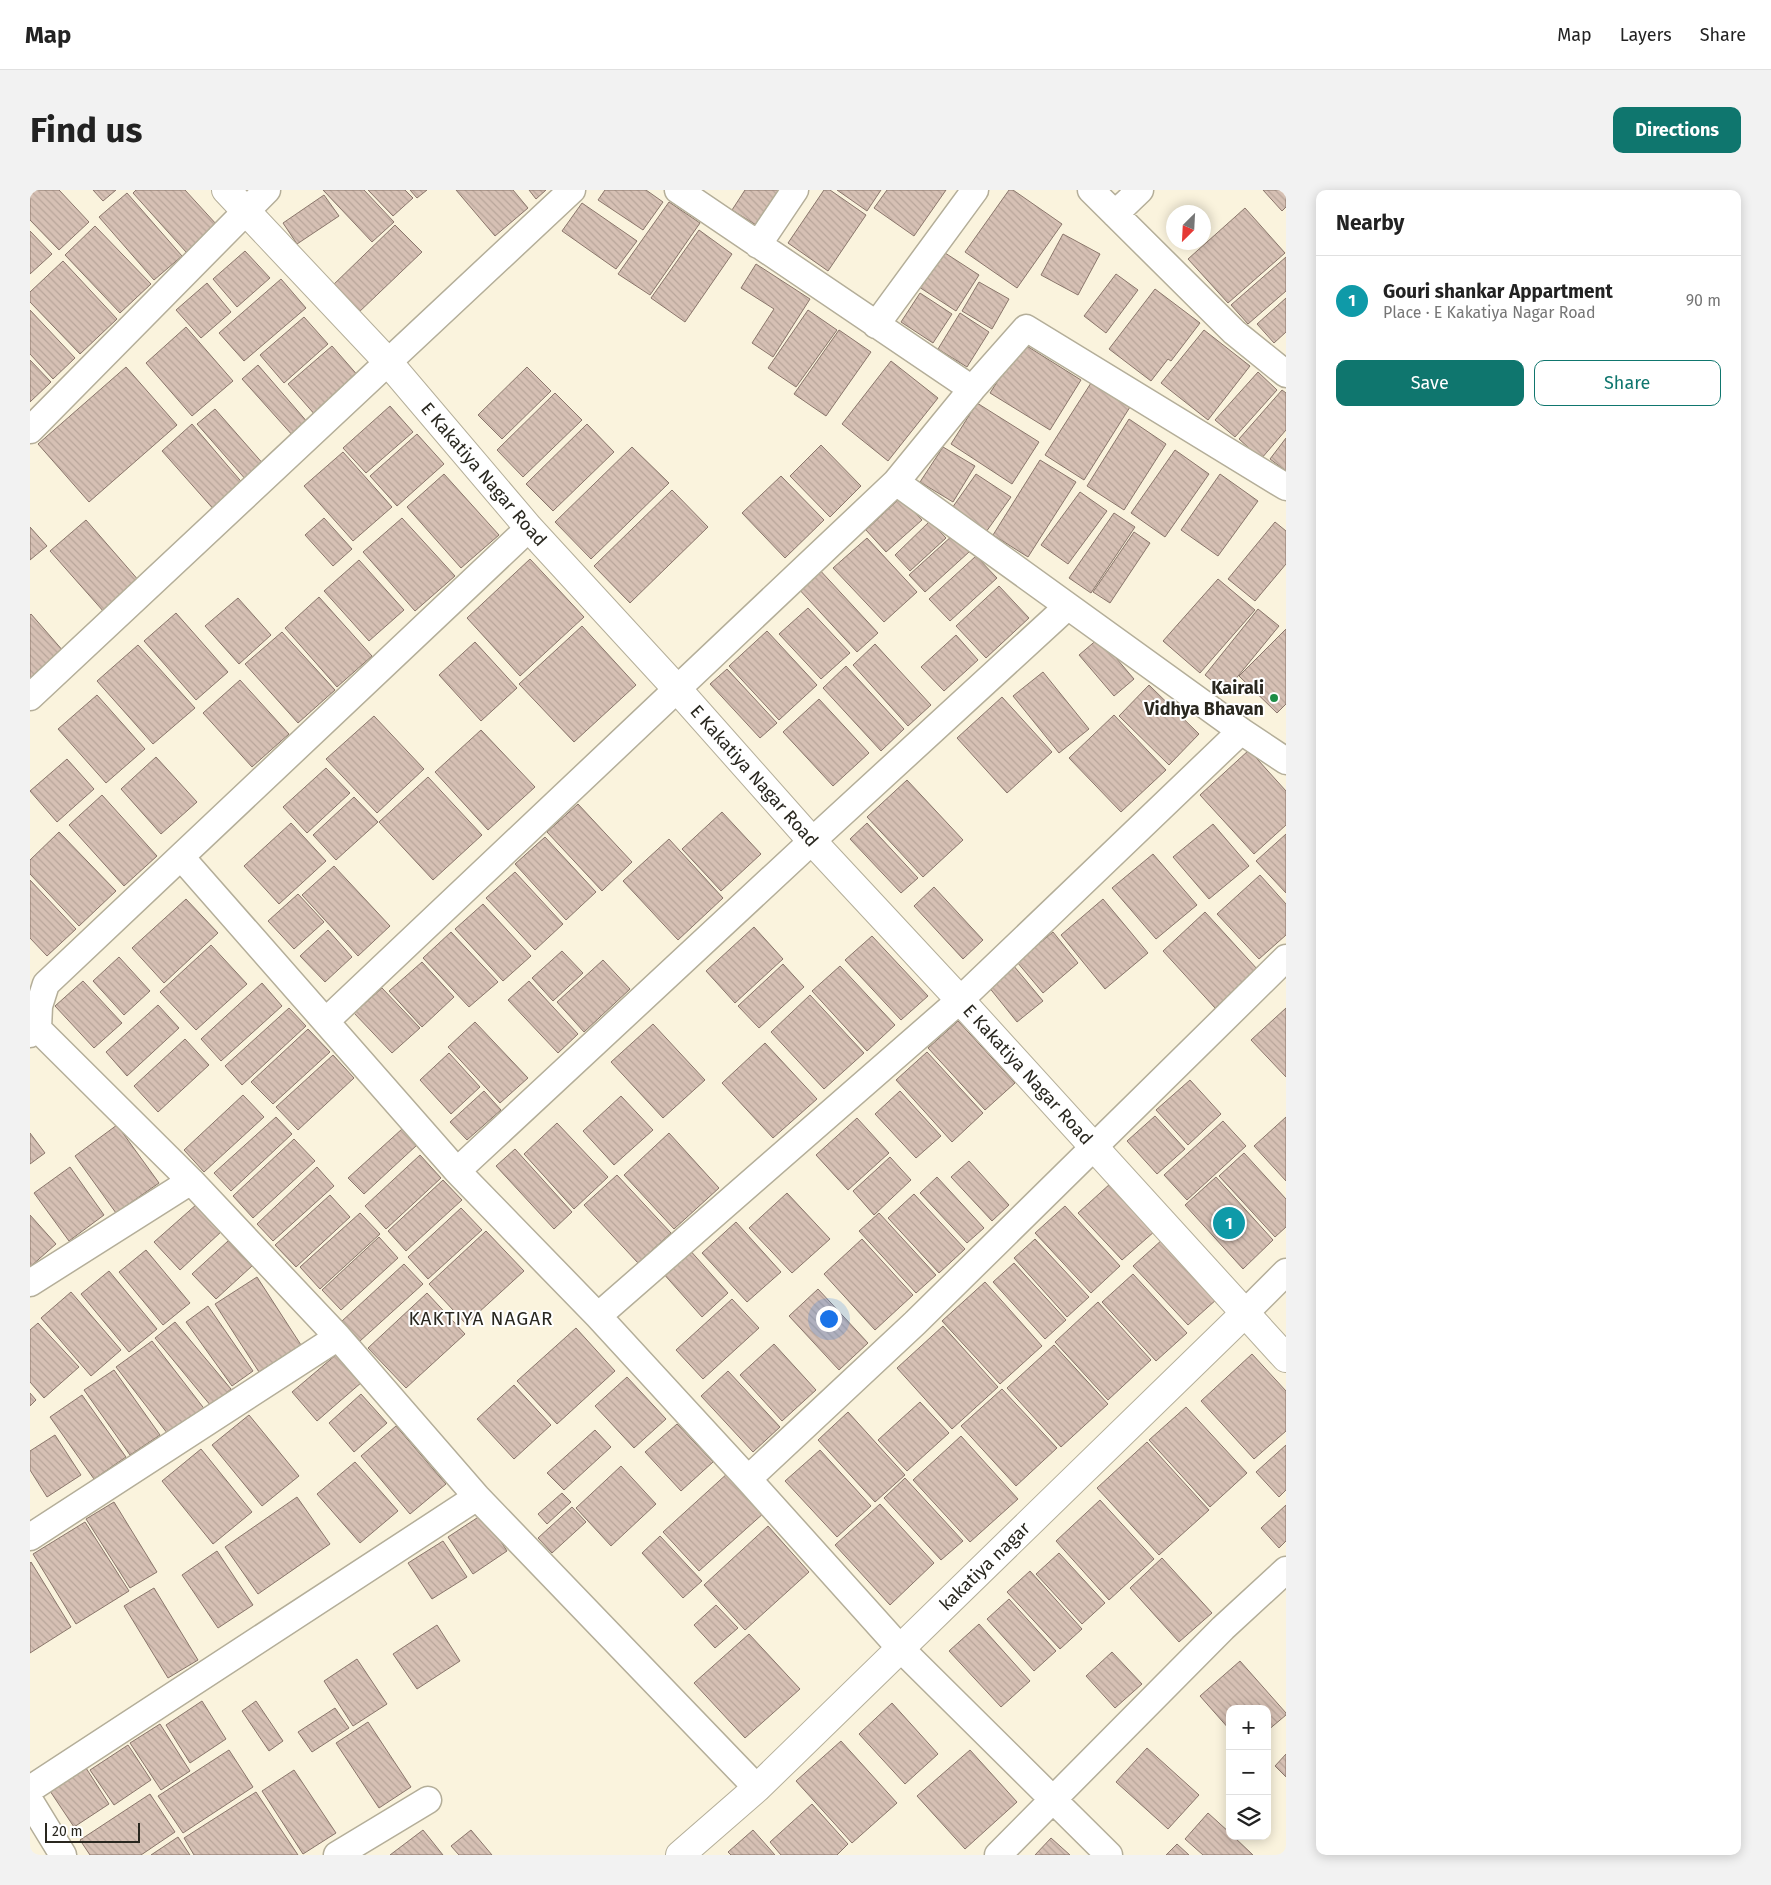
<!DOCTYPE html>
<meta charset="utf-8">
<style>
body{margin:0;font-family:"Fira Sans",sans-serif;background:#f2f2f2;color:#222}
.controls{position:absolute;right:15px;bottom:15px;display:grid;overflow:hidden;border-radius:10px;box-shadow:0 2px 12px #0003}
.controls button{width:45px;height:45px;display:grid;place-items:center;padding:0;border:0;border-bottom:1px solid #e0e0e0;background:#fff;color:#222;font:25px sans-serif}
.compass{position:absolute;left:1136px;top:15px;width:45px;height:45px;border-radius:50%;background:#fff;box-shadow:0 2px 12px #0003;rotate:204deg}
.scale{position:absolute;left:15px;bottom:12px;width:95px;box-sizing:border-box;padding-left:5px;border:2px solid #29271f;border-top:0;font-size:14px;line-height:18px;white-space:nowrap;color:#29271f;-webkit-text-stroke:4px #fff;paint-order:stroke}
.you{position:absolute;left:798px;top:1128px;width:18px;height:18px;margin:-12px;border:4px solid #fff;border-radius:50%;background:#1a73e8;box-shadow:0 0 0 8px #1a73e833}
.badge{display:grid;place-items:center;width:32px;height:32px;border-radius:50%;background:#0f766e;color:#fff;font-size:16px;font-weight:700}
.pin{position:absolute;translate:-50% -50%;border:2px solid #fff;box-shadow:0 1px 5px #0006}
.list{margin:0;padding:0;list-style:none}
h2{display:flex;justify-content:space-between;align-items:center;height:65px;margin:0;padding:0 20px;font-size:21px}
h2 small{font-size:16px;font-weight:400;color:#767676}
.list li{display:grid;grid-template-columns:32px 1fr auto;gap:15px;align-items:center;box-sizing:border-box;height:90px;padding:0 20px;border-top:1px solid #e0e0e0}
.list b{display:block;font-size:19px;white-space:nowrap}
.list p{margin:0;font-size:16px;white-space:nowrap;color:#767676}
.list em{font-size:16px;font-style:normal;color:#767676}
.actions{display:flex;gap:10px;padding:15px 20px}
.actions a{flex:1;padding:11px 0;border:1px solid #0f766e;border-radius:10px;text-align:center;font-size:18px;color:#0f766e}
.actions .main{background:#0f766e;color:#fff}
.icon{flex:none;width:28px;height:28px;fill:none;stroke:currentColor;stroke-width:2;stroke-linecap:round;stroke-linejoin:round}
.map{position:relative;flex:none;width:1256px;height:1665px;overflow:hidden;border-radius:10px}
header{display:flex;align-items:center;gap:30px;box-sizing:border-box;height:70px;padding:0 25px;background:#fff;border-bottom:1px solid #e0e0e0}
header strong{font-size:24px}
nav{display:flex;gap:28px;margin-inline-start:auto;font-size:18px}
.intro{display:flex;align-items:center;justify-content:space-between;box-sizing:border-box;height:120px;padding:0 30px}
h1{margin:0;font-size:35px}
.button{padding:12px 22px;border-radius:10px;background:#0f766e;color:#fff;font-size:18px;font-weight:700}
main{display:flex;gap:30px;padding:0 30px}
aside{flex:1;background:#fff;border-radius:10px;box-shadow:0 2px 12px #0003}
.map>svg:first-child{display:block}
.building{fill:url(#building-back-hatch);stroke:#8a766b}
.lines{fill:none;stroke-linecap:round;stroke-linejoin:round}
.minor-casing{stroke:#b4ae99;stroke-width:29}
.tertiary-casing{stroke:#b4ae99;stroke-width:30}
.minor{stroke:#fff;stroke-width:26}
.tertiary{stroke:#fff;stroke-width:28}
.poi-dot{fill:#1d8d46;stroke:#fff;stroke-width:2}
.labels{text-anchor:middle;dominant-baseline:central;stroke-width:4;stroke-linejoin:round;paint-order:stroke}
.street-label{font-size:18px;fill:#29271f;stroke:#fff}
.poi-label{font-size:18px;font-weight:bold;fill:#29271f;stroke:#fff;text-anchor:end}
.neighbourhood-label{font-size:19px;letter-spacing:1px;fill:#29271f;stroke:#fff}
</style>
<header>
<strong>Map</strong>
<nav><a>Map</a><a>Layers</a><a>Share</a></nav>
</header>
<div class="intro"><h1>Find us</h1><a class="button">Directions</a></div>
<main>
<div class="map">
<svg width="1256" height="1665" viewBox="0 0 1256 1665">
<defs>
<pattern id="building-back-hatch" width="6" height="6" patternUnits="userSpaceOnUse" patternTransform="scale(1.25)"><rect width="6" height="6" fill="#d6c0b4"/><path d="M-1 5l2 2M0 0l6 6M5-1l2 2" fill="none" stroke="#b8a59a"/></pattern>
</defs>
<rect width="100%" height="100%" fill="#faf3dd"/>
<path class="building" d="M0,0h29l30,32 -30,28 -29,-30z
M63,0h23l-13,11z
M106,0h49l32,35 -31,27 -53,-59z
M293,0h41l30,32 -22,20z
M338,0h37l8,8 -20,18z
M380,0h17l-10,8z
M426,0h57l15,18 -33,28z
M499,0h17l-10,9z
M575,0h41l17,12 -20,28 -45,-30z
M715,0h44l-25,40 -32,-20z
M794,0h6l36,25 -38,56 -40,-28z
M807,0h44l-14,21z
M857,0h59l-32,46 -40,-28z
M979,0h4l49,34 -45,64 -52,-36z
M1233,0h23v17l-4,4z
M97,3l55,63 -28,24 -55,-63z
M294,5l15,21 -42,28 -14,-21z
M639,12l31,21 -50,72 -32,-21z
M552,13l55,38 -21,28 -54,-38z
M1215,18l40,45 -57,50 -40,-44z
M365,35l27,27 -65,62 -26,-27z
M65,36l56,58 -31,29 -55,-58z
M669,40l33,24 -47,68 -34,-24z
M0,41l22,23 -22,20z
M1033,44l37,20 -22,41 -37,-20z
M215,61l25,27 -33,29 -24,-28z
M912,61l37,24 -23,36 -37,-24z
M1256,67v34l-38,33 -17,-19z
M33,71l54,58 -37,35 -50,-52v-10z
M726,74l54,35 -37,58 -21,-14 22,-34 -33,-21z
M1086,84l22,16 -32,43 -22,-17z
M251,89l25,29 -62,53 -25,-28z
M949,92l30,17 -17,30 -30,-18z
M177,93l24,29 -30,26 -25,-28z
M1125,99l45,34 -29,38 -3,-2 -17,22 -42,-32z
M890,103l32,21 -19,29 -32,-21z
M1256,108v34l-12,11 -17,-19z
M0,120l45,48 -22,21 -23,-25z
M778,120l29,20 -41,57 -28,-19z
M930,123l29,19 -22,35 -29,-18z
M274,127l24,27 -44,39 -24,-28z
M156,137l47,54 -41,35 -46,-53z
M809,140l32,22 -45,64 -32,-22z
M1174,140l46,36 -42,54 -47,-37z
M992,153l59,37 -31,50 -60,-37z
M302,156l28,32 -44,38 -28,-32z
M0,170l21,22 -21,20z
M861,171l47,37 -50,63 -46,-37z
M228,175l51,59 -15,13 -52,-58z
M96,177l51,58 -88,77 -51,-58z
M497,177l24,24 -49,48 -24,-24z
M1228,182l19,18 -42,47 -20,-17z
M1061,193l39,24 -46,73 -39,-25z
M1252,200l4,3v37l-25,29 -22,-20z
M525,203l27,27 -59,57 -26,-27z
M947,213l62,39 -27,42 -61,-40z
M360,216l23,26 -47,41 -23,-25z
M185,219l50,57 -18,15 -50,-57z
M1099,229l37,25 -42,66 -37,-24z
M162,234l53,62 -29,26 -54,-61z
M557,234l27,28 -61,59 -27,-27z
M387,244l27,30 -47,42 -27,-30z
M1256,248v33l-16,-12z
M791,255l40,41 -31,31 -40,-41z
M602,257l37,36 -78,76 -36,-37z
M913,257l32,19 -22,36 -33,-20z
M1145,260l34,24 -44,63 -34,-24z
M313,262l49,55 -39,34 -49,-55z
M1010,270l36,22 -48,75 -35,-22z
M414,284l55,61 -38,33 -54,-61z
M946,284l35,23 -25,35 -34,-24z
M1190,284l38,27 -40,55 -37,-26z
M751,286l43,44 -39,38 -43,-45z
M642,300l36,37 -78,76 -36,-37z
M1050,302l27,19 -39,53 -27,-19z
M871,307l21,23 -36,32 -20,-22z
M1084,323l21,14 -44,66 -22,-15z
M294,328l28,31 -19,17 -28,-31z
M372,328l53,58 -40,35 -52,-59z
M56,330l54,62 -36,30 -54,-61z
M900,331l16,17 -36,33 -15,-16z
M1245,332l11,9v33l-31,37 -27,-22z
M0,337l17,19 -17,14z
M1104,342l16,11 -40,60 -17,-11z
M923,345l16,17 -44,40 -16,-17z
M837,348l50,54 -33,30 -51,-54z
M946,366l21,22 -47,43 -21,-22z
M500,369l54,58 -64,59 -53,-58z
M329,370l45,50 -35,31 -45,-50z
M787,377l61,66 -21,19 -61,-66z
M1188,389l37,31 -55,63 -37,-32z
M969,396l30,32 -43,40 -30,-32z
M289,407l53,59 -35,31 -52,-59z
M208,408l33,37 -32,29 -34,-38z
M778,418l42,45 -29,26 -42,-45z
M1228,419l21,17 -54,66 -20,-17z
M146,423l52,59 -32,28 -52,-59z
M1,424l33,38 -34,29v-66z
M552,436l54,59 -62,57 -55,-58z
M1256,439v75l-9,9 -38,-37z
M737,441l50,54 -38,35 -50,-54z
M252,442l53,58 -37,33 -53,-59z
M926,445l22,25 -34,31 -23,-24z
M1069,448l35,41 -20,17 -35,-41z
M445,452l42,46 -36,33 -42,-46z
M845,454l56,61 -23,21 -55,-61z
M108,455l57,63 -42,36 -56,-63z
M816,476l58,63 -23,22 -58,-63z
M697,479l50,54 -17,15 -50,-54z
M1013,482l46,57 -30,24 -46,-57z
M210,490l49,54 -37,33 -49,-54z
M1119,495l50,49 -30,31 -50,-49z
M67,505l48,54 -39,34 -48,-54z
M972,507l50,55 -45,41 -50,-55z
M789,509l50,54 -36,33 -50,-54z
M1084,525l52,55 -45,42 -52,-54z
M344,526l50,53 -47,44 -51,-54z
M451,540l54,57 -47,43 -53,-58z
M1219,560l37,41v34l-32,29 -54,-59z
M126,567l41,45 -36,32 -40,-45z
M37,569l27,30 -37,33 -27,-31z
M296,578l24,25 -43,40 -24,-26z
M398,587l54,58 -49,45 -54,-58z
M877,590l56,60 -40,37 -56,-60z
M72,605l55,61 -33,30 -55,-61z
M324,607l24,25 -42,38 -23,-25z
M548,614l54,58 -30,29 -55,-59z
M692,622l39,42 -40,37 -39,-42z
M261,633l35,38 -47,43 -35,-38z
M837,633l51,55 -17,15 -51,-54z
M1183,634l36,42 -40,33 -36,-42z
M29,642l57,59 -37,35 -49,-52v-14z
M1256,644v59l-30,-32z
M515,647l51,55 -30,28 -51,-56z
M639,649l54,59 -45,42 -55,-59z
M1123,664l44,51 -41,34 -44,-51z
M304,676l56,60 -32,30 -56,-61z
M485,682l48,52 -28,26 -49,-52z
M1230,685l26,29v31l-27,24 -42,-45z
M0,690l46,49 -29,27 -17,-18z
M904,697l49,53 -20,19 -49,-53z
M268,704l26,28 -30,27 -26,-28z
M156,709l32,34 -54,50 -32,-35z
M1073,709l45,54 -43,36 -44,-54z
M453,714l48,52 -28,25 -48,-52z
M1175,722l53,58 -43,38 -52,-57z
M724,737l29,32 -48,44 -29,-32z
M298,740l24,27 -27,25 -25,-26z
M421,742l47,50 -29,25 -46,-49z
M1023,742l25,31 -35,30 -26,-31z
M842,746l56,60 -27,24 -56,-60z
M181,755l36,39 -51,46 -36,-38z
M532,761l21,22 -30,28 -21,-23z
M89,767l31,34 -26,24 -31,-34z
M573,770l27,29 -46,43 -27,-30z
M392,772l32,35 -32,30 -33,-36z
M753,774l21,23 -45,41 -21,-22z
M983,775l30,36 -26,21 -29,-36z
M810,776l55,59 -28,26 -55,-60z
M53,791l39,42 -28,25 -39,-42z
M499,791l49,53 -20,19 -50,-53z
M232,793l20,23 -61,55 -20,-22z
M352,798l38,40 -28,25 -38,-40z
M780,805l54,58 -40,36 -53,-57z
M128,815l21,23 -52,48 -21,-24z
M259,818l17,18 -64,59 -17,-19z
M1256,818v69l-35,-37z
M928,831l57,62 -30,27 -57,-62z
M445,832l53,56 -28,25 -52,-56z
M623,834l52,56 -42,38 -52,-56z
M278,839l22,23 -57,52 -22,-22z
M155,849l24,26 -51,47 -24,-26z
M735,853l52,56 -44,39 -51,-55z
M897,862l56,61 -31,29 -56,-62z
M419,863l31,34 -29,27 -31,-34z
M303,865l21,23 -56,52 -22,-23z
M1160,890l31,34 -33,31 -32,-35z
M454,901l17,19 -34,30 -17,-18z
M870,901l41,45 -25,22 -41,-44z
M213,905l21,22 -60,55 -20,-22z
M591,906l32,34 -39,35 -31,-34z
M1125,926l30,33 -28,25 -30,-33z
M246,927l16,17 -61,57 -17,-18z
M1256,927v64l-32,-35z
M827,928l32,35 -41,37 -32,-35z
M1193,931l23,25 -59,54 -23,-25z
M527,933l51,54 -34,32 -50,-55z
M87,935l42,58 -43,30 -41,-57z
M372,939l15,16 -53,49 -16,-16z
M0,943l15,20 -15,11z
M639,943l50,55 -45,41 -50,-54z
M264,949l21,22 -62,57 -20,-22z
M485,959l57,63 -18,17 -58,-63z
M1214,963l42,46v28l-11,10 -56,-61z
M390,965l21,23 -55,51 -21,-23z
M860,967l21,23 -37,35 -21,-24z
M939,971l40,44 -17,16 -41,-44z
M40,977l34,48 -35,26 -35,-48z
M287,977l17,19 -61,55 -16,-17z
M587,985l54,58 -33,30 -54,-58z
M907,987l47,51 -17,15 -47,-50z
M1186,987l57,63 -30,29 -58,-64z
M413,990l19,20 -56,51 -18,-20z
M1081,993l44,48 -33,29 -44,-47z
M757,1003l43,46 -38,34 -43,-45z
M884,1004l51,55 -26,24 -51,-55z
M300,1005l20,22 -54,50 -21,-22z
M167,1014l25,27 -42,39 -26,-28z
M1035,1016l55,60 -29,27 -56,-60z
M431,1018l21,22 -54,49 -20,-22z
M330,1023l20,21 -60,55 -20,-22z
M849,1023l57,62 -20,18 -57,-62z
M0,1025l26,29 -26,23z
M706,1032l45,50 -34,30 -45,-49z
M456,1041l38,40 -58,53 -37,-40z
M349,1047l19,21 -57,52 -19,-20z
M832,1049l51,56 -38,35 -51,-56z
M1005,1049l54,58 -22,20 -53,-59z
M1133,1049l54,60 -29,26 -55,-59z
M198,1051l24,25 -36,33 -24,-25z
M658,1058l40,45 -26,24 -40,-45z
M116,1060l44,53 -27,22 -44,-53z
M984,1073l52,57 -21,19 -52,-57z
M374,1074l19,20 -63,57 -18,-20z
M79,1081l48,58 -28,23 -48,-58z
M1103,1084l54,59 -31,28 -54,-59z
M227,1087l44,68 -42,27 -44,-68z
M955,1092l57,64 -42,38 -58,-63z
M788,1099l50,54 -29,27 -50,-54z
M41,1102l50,58 -30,26 -50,-58z
M397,1103l38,41 -59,54 -38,-40z
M702,1109l27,29 -56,51 -27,-29z
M1068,1112l53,58 -43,40 -53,-58z
M178,1116l45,65 -21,15 -46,-64z
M145,1132l56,67 -20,17 -56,-68z
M8,1133l41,44 -35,31 -14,-16v-52z
M913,1136l55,61 -46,42 -55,-61z
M546,1138l39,43 -58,53 -40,-43z
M122,1151l54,70 -35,27 -55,-71z
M744,1154l42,46 -34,31 -42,-46z
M1024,1155l54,59 -47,43 -54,-59z
M307,1164l25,28 -45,39 -25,-29z
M1222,1164l34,37v40l-32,28 -53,-58z
M84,1180l46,65 -30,20 -46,-65z
M698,1181l52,56 -27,25 -52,-56z
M597,1187l39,42 -32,29 -39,-42z
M484,1195l37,40 -37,34 -37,-40z
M972,1199l55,59 -41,38 -55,-60z
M0,1203l6,7 -6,6z
M331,1204l26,29 -33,29 -25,-29z
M52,1205l44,62 -32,22 -44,-62z
M890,1212l29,31 -42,38 -29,-31z
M1156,1217l61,66 -37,34 -61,-67z
M818,1222l57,63 -30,27 -57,-62z
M219,1225l50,61 -37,30 -50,-61z
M647,1234l36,38 -32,29 -36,-39z
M366,1236l50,58 -36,30 -49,-58z
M565,1240l16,17 -47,43 -17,-17z
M25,1245l26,40 -34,22 -17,-27v-19z
M931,1246l57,63 -48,43 -57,-62z
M1117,1252l62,68 -50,45 -62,-67z
M1256,1255v45l-7,7 -23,-25z
M171,1259l51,63 -39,32 -51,-63z
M790,1260l51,56 -34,31 -52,-56z
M325,1272l43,49 -38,32 -43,-49z
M591,1276l35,38 -45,42 -35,-38z
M699,1282l36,40 -66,59 -36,-39z
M875,1288l58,63 -22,19 -57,-62z
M532,1303l9,9 -24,22 -9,-10z
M267,1307l33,47 -72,50 -33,-47z
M1070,1310l54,59 -45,41 -53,-59z
M84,1312l43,70 -27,16 -44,-69z
M850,1314l54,59 -44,42 -55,-60z
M1256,1315v36l-7,7 -18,-20z
M542,1317l14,15 -34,31 -14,-15z
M453,1324l24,37 -34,23 -25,-37z
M55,1332l44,69 -53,33 -43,-70z
M738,1336l41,46 -64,58 -41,-45z
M630,1346l42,45 -19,17 -41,-45z
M413,1351l24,36 -35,22 -24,-36z
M187,1361l36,54 -35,23 -36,-53z
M1029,1363l46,50 -23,21 -46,-50z
M1132,1368l50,55 -33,29 -49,-54z
M1,1372l40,65 -41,26v-90z
M1000,1381l52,58 -22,20 -53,-57z
M124,1398l44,72 -30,18 -44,-72z
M979,1409l47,52 -22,20 -47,-52z
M686,1415l22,23 -23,20 -21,-23z
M949,1434l51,57 -29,26 -52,-56z
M407,1435l23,36 -43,28 -24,-35z
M719,1444l51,55 -55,49 -51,-55z
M1082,1462l30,32 -27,24 -29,-32z
M327,1469l30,45 -34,22 -29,-45z
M1210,1471l46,52v2l-19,16v-22h-37v21l-30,-34z
M172,1511l24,38 -36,24 -24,-38z
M226,1511l27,40 -14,10 -27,-40z
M862,1513l46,51 -33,30 -46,-50z
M305,1518l14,20 -37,24 -14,-20z
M338,1532l43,65 -32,21 -43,-65z
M130,1534l30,47 -29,19 -31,-47z
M811,1551l56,62 -45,40 -56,-62z
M98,1555l23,35 -37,25 -24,-35z
M1117,1558l52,47 -31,34 -52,-47z
M199,1560l24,37 -70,46 -25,-37z
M940,1560l47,52 -52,47 -48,-53z
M1256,1564v23l-11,-11z
M56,1578l23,36 -35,23 -24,-36z
M264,1580l42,63 -33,21 -41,-63z
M226,1602l42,63h-104l-10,-17z
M120,1604l25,38 -34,23h-51l-10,-15z
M782,1614l36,40 -11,11h-56l-11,-13z
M1178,1623l22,20v3h3l20,19h-50l-18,-16z
M393,1640l20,25h-53z
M441,1640l21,25h-33l-8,-9z
M723,1640l22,25h-44l-3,-3z
M148,1647l12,18h-39z
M1021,1648l19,17h-35z
M1147,1654l12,11h-23z"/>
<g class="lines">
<g class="minor-casing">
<path id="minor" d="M648,0l294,199
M1061,0l143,142 52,42
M1085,24l25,-24
M728,55l37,-55
M846,135l99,-135
M0,240l237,-240
M866,292l345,249 45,30
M0,507l542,-507
M151,667l276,314 141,145 150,163 152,169 209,207
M296,831l570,-539 76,-93 54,-61 260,159
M8,839l153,152 147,156 139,160 280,291
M0,844l8,-5 1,-23 7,-22 483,-456
M427,981l355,-330 255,-234
M0,1093l161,-102
M1215,1123l41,-41
M568,1126l362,-316 281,-269
M718,1289l167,-156 371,-365
M0,1347l308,-200
M0,1599l447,-292
M0,1611l33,54
M307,1665l91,-55
M968,1665l225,-227 63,-58"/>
</g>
<g class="tertiary-casing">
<g id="tertiary">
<path id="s1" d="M196,0l162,172 141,166 149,162 134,151 148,159 326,358"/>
<path id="s2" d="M650,1665l77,-67 488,-475"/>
</g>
</g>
<use href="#minor" class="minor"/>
<use href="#tertiary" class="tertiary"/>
</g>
<circle class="poi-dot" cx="1244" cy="508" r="5"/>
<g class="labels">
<g class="street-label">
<text stroke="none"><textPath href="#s1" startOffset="384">E Kakatiya Nagar Road</textPath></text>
<text stroke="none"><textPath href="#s1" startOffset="789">E Kakatiya Nagar Road</textPath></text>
<text stroke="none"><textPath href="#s1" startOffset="1194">E Kakatiya Nagar Road</textPath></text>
<text stroke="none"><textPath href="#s2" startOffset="420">kakatiya nagar</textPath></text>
</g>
<g class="poi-label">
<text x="1234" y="498">Kairali<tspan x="1234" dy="21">Vidhya Bhavan</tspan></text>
</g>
<g class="neighbourhood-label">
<text x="451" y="1128">KAKTIYA NAGAR</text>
</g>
</g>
</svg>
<div class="controls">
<button>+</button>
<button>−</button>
<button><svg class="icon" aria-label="layers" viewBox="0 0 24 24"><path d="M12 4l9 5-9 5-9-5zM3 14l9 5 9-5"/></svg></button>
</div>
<svg class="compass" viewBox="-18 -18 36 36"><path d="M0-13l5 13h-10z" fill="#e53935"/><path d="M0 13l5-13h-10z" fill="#767676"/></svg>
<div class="scale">20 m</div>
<div class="you"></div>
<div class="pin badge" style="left:1199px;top:1033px;background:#0f9aa8">1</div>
</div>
<aside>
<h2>Nearby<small></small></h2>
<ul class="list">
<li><span class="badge" style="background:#0f9aa8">1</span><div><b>Gouri shankar Appartment</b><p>Place · E Kakatiya Nagar Road</p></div><em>90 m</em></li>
</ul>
<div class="actions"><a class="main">Save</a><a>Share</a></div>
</aside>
</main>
